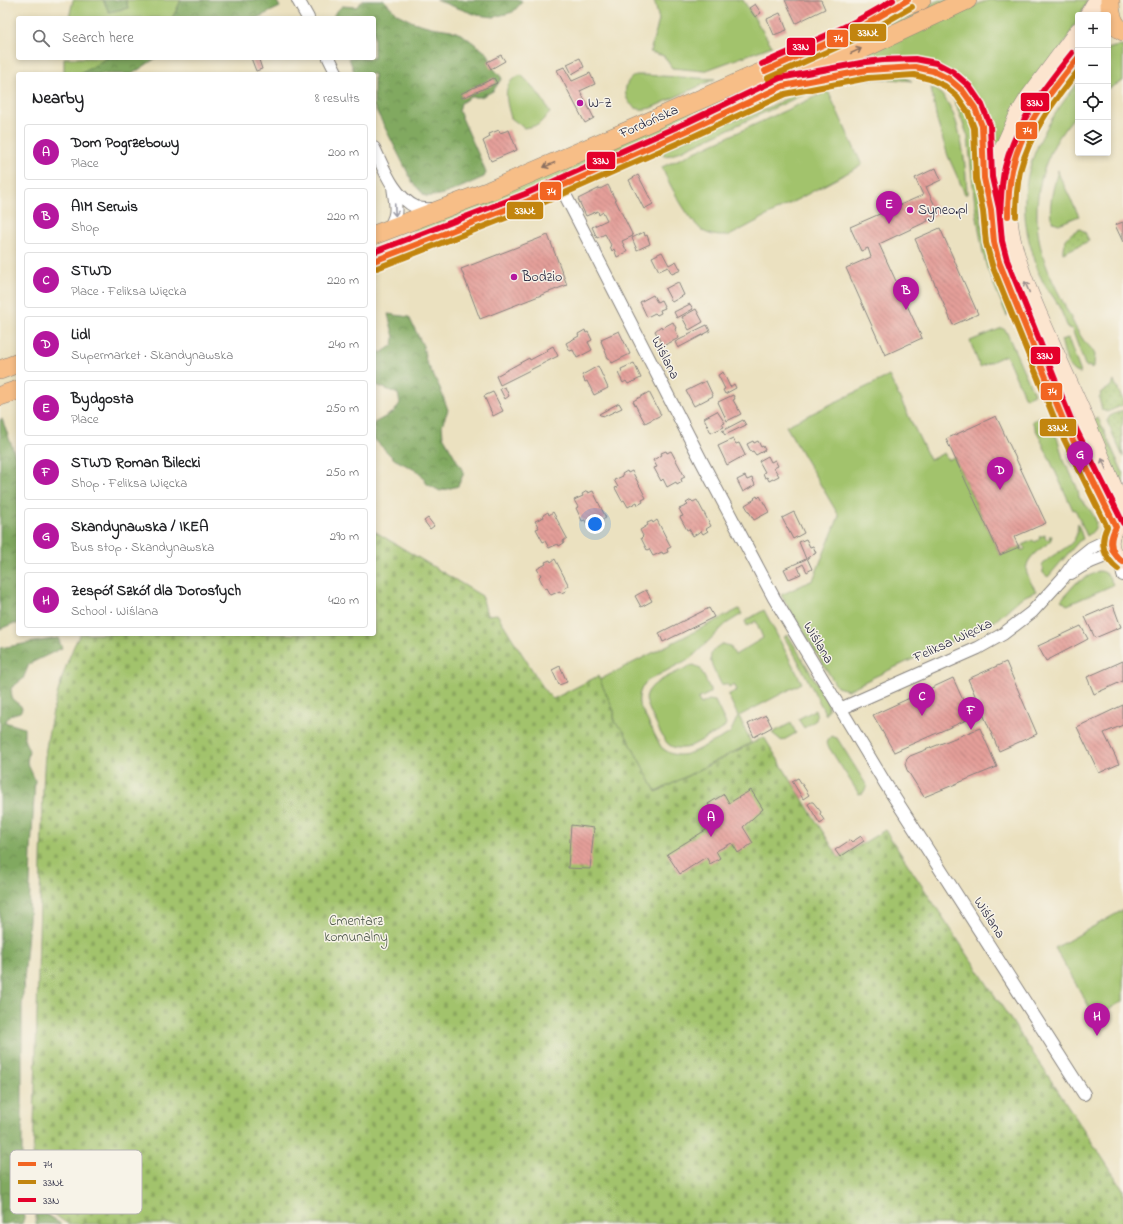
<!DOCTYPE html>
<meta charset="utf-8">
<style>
body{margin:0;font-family:"Indie Flower",sans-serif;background:#f2f2f2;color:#202124}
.controls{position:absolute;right:12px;top:12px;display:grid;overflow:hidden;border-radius:4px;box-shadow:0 2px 6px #0003}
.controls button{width:36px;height:36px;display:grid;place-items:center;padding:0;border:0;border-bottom:1px solid #e0e0e0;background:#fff;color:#202124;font:20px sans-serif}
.you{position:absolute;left:595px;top:524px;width:14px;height:14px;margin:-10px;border:3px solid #fff;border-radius:50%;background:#1a73e8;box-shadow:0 0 0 6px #1a73e833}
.badge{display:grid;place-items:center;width:26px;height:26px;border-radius:50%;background:#b5179e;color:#fff;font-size:13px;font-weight:700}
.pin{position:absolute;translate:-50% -33px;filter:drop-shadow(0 1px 2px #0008)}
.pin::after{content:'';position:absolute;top:21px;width:14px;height:12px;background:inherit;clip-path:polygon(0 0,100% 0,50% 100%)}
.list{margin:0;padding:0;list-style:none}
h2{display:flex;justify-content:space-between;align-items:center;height:52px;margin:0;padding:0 16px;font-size:17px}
h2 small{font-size:13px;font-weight:400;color:#757577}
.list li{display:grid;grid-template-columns:26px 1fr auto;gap:12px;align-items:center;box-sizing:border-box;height:56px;margin:0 8px 8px;padding:0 8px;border:1px solid #e0e0e0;border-radius:4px}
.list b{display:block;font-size:15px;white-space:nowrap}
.list p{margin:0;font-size:13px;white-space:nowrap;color:#757577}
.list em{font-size:13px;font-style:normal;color:#757577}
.icon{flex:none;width:22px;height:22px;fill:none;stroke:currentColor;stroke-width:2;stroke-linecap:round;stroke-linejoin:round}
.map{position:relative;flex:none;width:1123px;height:1224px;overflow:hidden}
.search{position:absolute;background:#fff;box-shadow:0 2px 6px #0003;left:16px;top:16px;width:360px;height:44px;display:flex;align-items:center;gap:10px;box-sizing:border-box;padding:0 14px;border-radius:4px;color:#757577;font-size:15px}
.panel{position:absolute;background:#fff;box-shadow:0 2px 6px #0003;left:16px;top:72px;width:360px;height:564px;border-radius:4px}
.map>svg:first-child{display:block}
.grass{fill:#a2c36c;stroke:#627254}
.forest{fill:url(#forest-crowns);stroke:#52664e}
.cemetery{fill:url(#cemetery-stones);stroke:#627254}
.park{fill:url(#park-dots);stroke:#627254}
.building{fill:url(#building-back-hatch)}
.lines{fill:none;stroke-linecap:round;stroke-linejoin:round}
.street-casing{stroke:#86827e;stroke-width:14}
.secondary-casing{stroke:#86827e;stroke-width:18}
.primary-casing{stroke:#86827e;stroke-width:20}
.street{stroke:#fff;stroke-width:12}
.secondary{stroke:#fce5cf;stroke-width:17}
.primary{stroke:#f7be87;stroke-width:19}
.bus-1-casing{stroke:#f7f3e8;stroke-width:9}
.bus-2-casing{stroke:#f7f3e8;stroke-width:9}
.bus-3-casing{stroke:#f7f3e8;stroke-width:9}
.bus-1{stroke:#f26522;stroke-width:6}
.bus-2{stroke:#c2850f;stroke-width:6}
.bus-3{stroke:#e4002b;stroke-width:6}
.oneway{stroke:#8c7061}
.oneway2{stroke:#9c9ca7}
.oneway3{stroke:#9a8d8c}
.poi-dot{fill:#b5179e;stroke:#f7f3e8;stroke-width:1.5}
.labels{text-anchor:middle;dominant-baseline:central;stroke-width:3;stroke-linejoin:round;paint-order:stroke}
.poi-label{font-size:14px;fill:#22223b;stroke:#f7f3e8;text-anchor:start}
.street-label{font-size:14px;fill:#22223b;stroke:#f7f3e8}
.park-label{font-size:14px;fill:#4f5a4c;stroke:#f7f3e8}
.key{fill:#f7f3e8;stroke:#b7b4b4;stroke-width:1}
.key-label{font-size:11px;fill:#22223b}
.line-badge{stroke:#f7f3e8;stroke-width:1.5}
.badge-label{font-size:11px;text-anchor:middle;font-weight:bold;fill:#fff}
</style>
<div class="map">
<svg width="1123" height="1224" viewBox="0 0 1123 1224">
<defs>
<pattern id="forest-crowns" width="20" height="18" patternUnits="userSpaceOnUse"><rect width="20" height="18" fill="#81a960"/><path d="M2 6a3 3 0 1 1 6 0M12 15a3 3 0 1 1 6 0" fill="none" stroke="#698950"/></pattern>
<pattern id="cemetery-stones" width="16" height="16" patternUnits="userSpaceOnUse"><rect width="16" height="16" fill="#a2c36c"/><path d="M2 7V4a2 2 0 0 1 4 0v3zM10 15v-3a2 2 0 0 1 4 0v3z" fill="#8ba75e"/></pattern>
<pattern id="park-dots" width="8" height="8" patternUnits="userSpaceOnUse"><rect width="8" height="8" fill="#a2c36c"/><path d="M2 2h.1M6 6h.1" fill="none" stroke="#8ba75e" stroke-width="1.8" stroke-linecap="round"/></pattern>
<pattern id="building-back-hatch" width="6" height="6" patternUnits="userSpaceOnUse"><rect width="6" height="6" fill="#e49f99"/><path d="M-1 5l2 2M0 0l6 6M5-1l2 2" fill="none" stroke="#b8817e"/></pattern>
</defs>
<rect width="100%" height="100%" fill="#f7f3e8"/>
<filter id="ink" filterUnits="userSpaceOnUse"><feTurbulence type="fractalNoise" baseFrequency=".025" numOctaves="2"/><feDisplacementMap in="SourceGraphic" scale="8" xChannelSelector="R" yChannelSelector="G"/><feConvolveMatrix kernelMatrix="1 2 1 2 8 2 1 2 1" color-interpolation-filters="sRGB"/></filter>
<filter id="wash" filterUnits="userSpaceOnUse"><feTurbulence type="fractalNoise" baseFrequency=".012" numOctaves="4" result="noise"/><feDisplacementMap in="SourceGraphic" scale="16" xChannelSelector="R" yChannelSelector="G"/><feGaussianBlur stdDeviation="0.9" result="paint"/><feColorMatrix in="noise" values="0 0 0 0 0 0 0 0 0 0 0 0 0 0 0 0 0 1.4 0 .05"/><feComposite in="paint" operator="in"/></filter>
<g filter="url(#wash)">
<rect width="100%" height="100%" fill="#ebe1c0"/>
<path class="grass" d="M73,0h30l6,12 19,-4 -2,-8h55l-5,11 -4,7h-103z
M654,0h89l29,46 -68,25 -32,-3 -8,-12 -14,-4 9,-32z
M939,0h12l-368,170 -163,65 -6,-2 1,-5 445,-193z
M989,0h99l-8,15h-2v4l-89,158 -1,-26 -40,-77 -130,2 138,-64z
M1123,46v35l-15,8v-40l6,-2z
M64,58h43l-26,16h-17z
M521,75c12,11 22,23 29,38l-12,12 -14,3 -13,-10c-3,-11 -9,-29 1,-38 2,-2 6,-4 9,-5z
M636,75h7l72,4 -64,29c-5,1 -10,2 -15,0 -14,-7 -14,-27 0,-33z
M902,76l10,5c-26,-3 -55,-4 -81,2 -7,2 -13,6 -20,8l-119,55 -20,9 -9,1 1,-4 3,-4 50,-23 40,-12 43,-21 33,-11 11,-2z
M936,82l31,21 13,46v61l5,38 24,62 -2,6 -20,-48 -4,-15 -8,-48 -7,-68 -14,-38 -5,-7z
M1078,83v30c-37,38 -50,92 -35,143 7,23 20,45 30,66 3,7 7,13 11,19 4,4 9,8 11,14l-1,10 -3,4 -1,-3 -3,1 -2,-2 -13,-36 -4,-1c-4,-10 -8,-21 -14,-30 -4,-6 -9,-11 -12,-18 -4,-7 -6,-15 -8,-23 -24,-67 1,-122 44,-174z
M931,88c5,0 6,3 10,6 20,21 25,71 26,100h-2l-17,-38 -11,-35z
M828,91l34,74 -131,70c-9,2 -20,1 -28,-4 -13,-9 -35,-48 -41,-64z
M1058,170l1,5 20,41 -20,8 -6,-2c-7,-10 2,-40 5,-52z
M1002,328l4,3 28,63 -9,4 -19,-43 -26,12 -10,-26z
M1068,338l13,35c-15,0 -16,-21 -20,-33z
M889,376l41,84 14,-7 4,7 6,-3 46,98 21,-9v4h3l1,-2 -3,-3 11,-5 2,2 5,-3 -1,-2 6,-2v3l2,2 3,-2 -1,-2h3l-2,6c-10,7 -27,17 -23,32 2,6 6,12 9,17l-15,7 -26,23 -123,57 -24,12 -11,-3 -56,-92 32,-15 26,-64 -53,-90z
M1039,418l8,1 11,21 6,23 2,3 2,1c3,10 11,20 11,30 9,11 28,27 8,39l-12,-27 -2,1 -41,-89z
M1098,418l25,55v27l-30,-80z
M1078,523l5,16 -4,2 -31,36 -5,-4 -1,-7c8,-13 30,-17 34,-30 2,-4 1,-10 2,-13z
M1098,571c9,0 12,6 15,14l-41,18 -5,2 -6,-5 15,-17z
M739,609l3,5 -16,10 -35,34 -44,23c-6,6 -9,14 -8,23l22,43c16,14 28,7 44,-1 8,-4 17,-8 25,-13l8,-17 -10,-21 9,-5 -3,-6 -5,3 -2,-3h-6c-7,-16 -20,-30 1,-40l8,2 5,9 28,-17 -7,-17 -9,5 -2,-5 19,-11 38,73 -63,33 12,27 -95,49 -33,-62 -9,-8v-11l-15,-31z
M788,635l40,67v7l-2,6 -30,-58 -12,-20z
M694,665l6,3 10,21v4l-12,6 3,5 8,-4 6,1 11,23 -3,5 -34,18c-7,2 -15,2 -21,-3 -5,-4 -19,-34 -21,-41 -2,-4 0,-11 3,-14 5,-8 30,-18 40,-23z
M815,710l2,6 -1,4 -12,8 -6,-9z
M791,723l5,10 -14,8 -10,-8z
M831,736l6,2 30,48 -4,7 -4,1 -33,-51 2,-4z
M1123,910v91l-28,16 -40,-69z"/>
<path class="forest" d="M103,0h23l2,8 -19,4z
M181,0h95l4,7 -23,11h-85l4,-7z
M364,0h20l13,14 16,8 18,5 20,3 12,5 25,19 6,15 8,9 -9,13 -12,6h-11l-9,6 -2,8 25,56 2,6 -2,4c-17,7 -41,21 -59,19l-12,-13 -39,-77v-32h-19l-6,-16h25v-40h-40v-4l8,-8 14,1z
M436,0h85l1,2 -9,10 -19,5 -17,-2z
M107,58h49l-24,16h-51z
M388,314l21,3 14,29 3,15 14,27 8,22 -6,15 1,11 21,37 -6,13 -18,5 -13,-7 -8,-12 -25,-13 -20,-20v-16l20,-11 6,-9 -2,-9 -24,-10v-36l7,5 12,-8 1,-8z
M2,419l16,44v161h-6l-12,5v-209z
M58,638l4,10 -33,16 -6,15 -12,9 1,11 9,7 1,3 -2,3 -10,3 -5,7 19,6v11l5,12 -2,11 8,18 -4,71 -2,69 -7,85v163l2,50 -2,6h-22v-576z
M36,1208l25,16h-25z"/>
<path class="cemetery" d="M374,531l108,65 5,19 10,-1 49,78 7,7 45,-23 16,35v11l9,8 33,62 108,-55 75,121 46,-28 238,359v35h-1055l-36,-24 11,-412c1,-15 1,-31 4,-46 5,-32 17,-79 33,-108h294z"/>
<path class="park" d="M1080,229l5,3 4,9 -26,12c-1,-12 6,-20 17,-24z
M1114,381l9,19v5l-16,7 -5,-2 -3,-12 2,-3 -1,-2 10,-6z
M1123,410v13l-2,5 2,29 -16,-36 3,-5z"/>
<g id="blocks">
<path class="building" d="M785,0h36l4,9 -29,14z
M755,4l6,9 -6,4 -6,-9z
M780,13l7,17 -13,5 -7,-16z
M501,55l4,6 -14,8 -4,-7z
M251,58h12l-4,2 3,9 -6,2z
M580,58l4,9 -12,7 -5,-10z
M564,67l8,14 18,-8 5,11 -15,7 14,27 -9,5 -28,-53z
M494,78l3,5 -35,15 -2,-4z
M499,130l1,3 9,-3 8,20 -26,11 -8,-20 7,-4 -1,-3z
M936,168l5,12 -15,7 13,27 -12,5 1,2 -49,23 43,94 -37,17 -39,-87 25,-11 -3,-9 -7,3 -11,-24 73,-32 -8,-17z
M638,175l15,29 -9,5 -15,-29z
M608,185l25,51 -11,5 5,11 -10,5 -3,-8 -2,2 -2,-5 1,-1 -6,-11 -8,4 -5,-11 15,-7 -4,-8 -4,3 -1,-4 -12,5 -8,-17 22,-11v1z
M1123,222v20l-8,-17z
M940,228l38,86 -25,11 -38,-86z
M644,232l1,4 2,-1 3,9 -13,6 -5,-12z
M548,235l19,50 -87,34 -19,-50z
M662,252l7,13 7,-4 5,9 -9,4 -4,-7 -9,4 -7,-14z
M678,282l6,13 -12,7 -7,-13z
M653,295l4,7 4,-2 4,8 -5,2 1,3 -4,2 -2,-2 -8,4 -7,-15z
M690,304l3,5 -16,9 -3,-6z
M696,309l7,13 -14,8 -7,-13z
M673,322l3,6 -1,1 4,9 -16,8 -8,-15 6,-5 1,2z
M707,325l3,6 -32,17 -3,-6 14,-7 -1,-1z
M585,330l1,3 2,-1 4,8 -4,2 4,8 -15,8 -4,-8 -3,1 -4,-8 13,-7 -1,-2z
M619,331l11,23 -18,9 -3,-5h-1l-7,-17h1l-1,-2z
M553,346l5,10 -58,29 -4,-9 33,-18 1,2 17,-9 -1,-1z
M634,363l7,15 -13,6 -2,-3 -3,2 -5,-10 4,-1 -1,-3z
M598,366l10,22 -14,7 -7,-14 -2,1 -3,-7z
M723,372l7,15 4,-3 2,4 -11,6 -2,-4 2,-1 -7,-14z
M706,381l7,15 -19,10 -8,-15z
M505,387l4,9 -4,3 -5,-10z
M493,392l10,19 -10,5 -9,-20z
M649,392l12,23 -16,8 -12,-22z
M733,395l2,4 -2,1 8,14 -14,7 -9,-19z
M619,403l3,5 -17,8 -5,-1 -1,-1z
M717,411l8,12 -3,1 2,3 -13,6 -7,-15z
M996,416l50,107 -32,14 5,10 -19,8 -54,-116z
M743,420l3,5 -21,10 -3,-4z
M733,439l3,5 3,-1 6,12 -18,10 -9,-19z
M753,441l1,2 4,-2 3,6 2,-1 2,4 -9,5 -3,-4 -2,1 -4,-8z
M666,451l1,2 4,-2 14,26 -4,2 1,3 -5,3 -1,-3 -9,5 -4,-8 -2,2 -7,-13 3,-1 -4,-7 9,-5 -1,-2z
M768,456l3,6 4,-2 3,6 -4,2 5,8 -10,5 -2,-4 -2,1 -2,-5 2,-1 -6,-11z
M627,471l1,2 4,-2 14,27 -4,2 1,2 -5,3 -1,-3 -9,5 -4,-7 -2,1 -7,-13 3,-1 -4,-7 9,-4 -1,-2z
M745,476l2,4 5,-2 3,7 -12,7 -6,-12z
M587,491l1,2 5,-2 13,27 -4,2 1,2 -5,3 -1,-3 -9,5 -3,-7 -3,1 -6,-13 2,-1 -4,-7 9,-4 -1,-2z
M757,496l1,2 2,-2 9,16 -15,8 -9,-15 10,-6 -1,-1z
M691,500l2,2 4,-2 14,26 -5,3 2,2 -5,3 -2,-3 -8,5 -4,-7 -2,1 -7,-13 3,-1 -4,-7 9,-4 -2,-2z
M548,512l1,3 4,-3 14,26 -4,3 1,2 -5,3 -1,-2 -9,4 -4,-7 -2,1 -7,-13 3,-1 -4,-7 9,-4 -1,-2z
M794,512l10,21 -11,6 -11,-21z
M428,518l6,8 -4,3 -6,-8z
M657,520l14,27 -4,2 1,3 -5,2 -1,-2 -9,4 -4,-7 -2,1 -6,-12 2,-2 -3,-6 8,-5 -1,-2 5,-2 1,2z
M806,539l4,8 3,-1 3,7 -9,5 5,11 -5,3 -4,-8 -5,3 3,7 -12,5 -5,-10 22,-10 -7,-17z
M555,559l14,27 -4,2 1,3 -5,2 -1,-2 -9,4 -4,-7 -2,1 -6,-12 2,-2 -4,-6 9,-5 -1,-2 5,-2 1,2z
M646,590l6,11 -11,6 -6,-11z
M1113,605l8,22 -26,11 -10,-21z
M709,608l5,9 -51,25 -4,-9z
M1081,626l7,13 -42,22 -8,-15z
M1123,661v20l-29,13 -7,-17z
M1006,662l31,72 -38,17 -31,-72z
M560,666l7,16 -8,3 -7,-15z
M953,678l18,40 -77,34 -21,-37z
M1123,705v20l-19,8 15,31 -20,9 -22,-46z
M766,715l6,12 -18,10 -6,-13z
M980,728l17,39 -73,30 -17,-27 -2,-6 2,-5 3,-3z
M798,778l11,17 -6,4 -11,-18z
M751,790l12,19 -20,18 10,16 -15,10 -6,-10 -16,8 4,7 -10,6 -4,-7 -26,17 -13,-20 55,-34 -4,-7 -3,2 -7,-11 16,-10 5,9z
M811,802h2l8,10 -1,2 4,6 -1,2 -3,2 -12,-20z
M571,825l23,3 -4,41 -22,-1z
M861,836l3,5 -24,16 -5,-7 15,-10 2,2z"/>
</g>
</g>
<g filter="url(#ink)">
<use href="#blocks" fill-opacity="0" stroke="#86827e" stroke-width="1"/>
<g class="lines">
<g class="street-casing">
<path id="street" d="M298,0l10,18
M329,58l8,16
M374,148c10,21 20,49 42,59 5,3 13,2 19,2
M561,187l141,275 72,136 111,185 199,311
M387,230c13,-16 8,-25 6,-44
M1121,561l2,14
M1071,573c13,-9 27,-15 42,-19
M840,709l138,-61 25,-14 29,-22 31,-34 13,-18 15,-12 19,-9"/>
</g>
<g class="secondary-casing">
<path id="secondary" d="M1088,15l9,-15
M1078,31l-49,66 -11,18 -16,36 -5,22 -6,37 1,15 5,27 7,23 50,124 12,29 24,45 26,54
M1078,58c-26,32 -54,65 -65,105 -14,56 4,100 25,150 12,27 24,55 37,83 17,37 32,76 48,114
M1123,522c-17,9 -17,31 0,40"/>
</g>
<g class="primary-casing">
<path id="primary" d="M1110,0c0,11 1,25 13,31
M808,82c48,-8 107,-32 149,3 12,11 21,25 25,41 3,17 1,34 2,51 1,11 5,22 7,33
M374,235l115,-44 146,-63 164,-72 55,-25 39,-21 28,-10
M374,261l154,-60 33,-14 130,-58 276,-129
M0,370l18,-7
M0,396l18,-6"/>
</g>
<use href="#street" class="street"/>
<use href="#secondary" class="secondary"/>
<use href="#primary" class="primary"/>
<g class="bus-1-casing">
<path id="bus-1" d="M765,71l91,-41 52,-30
M1008,216c0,-15 1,-30 4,-46 9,-43 39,-78 66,-112
M374,261l154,-60 163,-72 92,-43 84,-16 48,-3 18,4 16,8 14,12 12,17 7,18 2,52 7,32 3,32 5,20 65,160 52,105c-8,14 -6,26 7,35"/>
</g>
<g class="bus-2-casing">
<path id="bus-2" d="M768,78l92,-41 52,-30
M1016,216c0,-15 1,-30 4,-45 10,-39 34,-70 58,-100
M377,268l154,-60 163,-72 91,-42 83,-16 46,-3 16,4 15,7 12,10 11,16 6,16 2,51 7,32 3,32 6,22 65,160 50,102c-8,16 -3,31 11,42"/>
</g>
<g class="bus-3-casing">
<path id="bus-3" d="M762,64c44,-20 90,-38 131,-64
M1000,216c1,-17 1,-33 5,-49 11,-44 39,-79 67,-114
M374,252l151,-58 163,-72 92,-44 86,-16 17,-2 32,-1 21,4 17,9 16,14 13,19 8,20 2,52 7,31 3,33 5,19 64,159 52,104"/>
</g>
<use href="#bus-1" class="bus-1"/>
<use href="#bus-2" class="bus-2"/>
<use href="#bus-3" class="bus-3"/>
</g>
<defs><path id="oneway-shaft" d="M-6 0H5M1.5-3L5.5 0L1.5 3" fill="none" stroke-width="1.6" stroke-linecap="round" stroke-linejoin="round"/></defs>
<g class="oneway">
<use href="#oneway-shaft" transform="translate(856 51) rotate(-25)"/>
<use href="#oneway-shaft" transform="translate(549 165) rotate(157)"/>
</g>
<use class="oneway2" href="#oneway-shaft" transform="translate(395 210) rotate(87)"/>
<g class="oneway3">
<use href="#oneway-shaft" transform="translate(1027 287) rotate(-113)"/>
<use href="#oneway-shaft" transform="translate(1104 464) rotate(-112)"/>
</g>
</g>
<g class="poi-dot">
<circle cx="580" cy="103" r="4"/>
<circle cx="910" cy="210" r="4"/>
<circle cx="514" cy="277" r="4"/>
</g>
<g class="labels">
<g class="poi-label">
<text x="588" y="103">W-Z</text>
<text x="918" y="210">Syneo.pl</text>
<text x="522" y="277">Bodzio</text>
</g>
<g class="street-label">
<text transform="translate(649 122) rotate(-24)">Fordońska</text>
<text transform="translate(665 358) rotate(63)">Wiślana</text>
<text transform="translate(953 641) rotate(-25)">Feliksa Więcka</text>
<text transform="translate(818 643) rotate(59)">Wiślana</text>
<text transform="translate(989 918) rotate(57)">Wiślana</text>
</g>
<g class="park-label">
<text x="356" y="921">Cmentarz<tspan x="356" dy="16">komunalny</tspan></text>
</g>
</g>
<rect x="10" y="1150" width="132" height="64" rx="6" class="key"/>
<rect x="18" y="1162" width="18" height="4" fill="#f26522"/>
<rect x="18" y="1180" width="18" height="4" fill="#c2850f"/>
<rect x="18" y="1198" width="18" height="4" fill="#e4002b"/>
<g class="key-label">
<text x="43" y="1168">74</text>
<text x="43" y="1186">33NŁ</text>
<text x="43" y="1204">33N</text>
</g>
<g class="line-badge">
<rect x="849" y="23" width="38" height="19" rx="4" fill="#c2850f"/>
<rect x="826" y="29" width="23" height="19" rx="4" fill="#f26522"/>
<rect x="786" y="37" width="30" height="19" rx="4" fill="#e4002b"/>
<rect x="1020" y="92" width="30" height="20" rx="4" fill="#e4002b"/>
<rect x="1015" y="121" width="23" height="19" rx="4" fill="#f26522"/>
<rect x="586" y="151" width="30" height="19" rx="4" fill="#e4002b"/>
<rect x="539" y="181" width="23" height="20" rx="4" fill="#f26522"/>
<rect x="506" y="201" width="38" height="19" rx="4" fill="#c2850f"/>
<rect x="1030" y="346" width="31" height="19" rx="4" fill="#e4002b"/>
<rect x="1040" y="382" width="23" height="19" rx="4" fill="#f26522"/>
<rect x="1039" y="418" width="38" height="19" rx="4" fill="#c2850f"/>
</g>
<g class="badge-label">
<text x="868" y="36">33NŁ</text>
<text x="838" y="42">74</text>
<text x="801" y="50">33N</text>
<text x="1035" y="106">33N</text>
<text x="1027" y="134">74</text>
<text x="601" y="164">33N</text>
<text x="551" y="195">74</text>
<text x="525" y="214">33NŁ</text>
<text x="1045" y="359">33N</text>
<text x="1052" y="395">74</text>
<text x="1058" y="431">33NŁ</text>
</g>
</svg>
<div class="controls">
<button>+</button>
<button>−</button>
<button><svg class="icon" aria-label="locate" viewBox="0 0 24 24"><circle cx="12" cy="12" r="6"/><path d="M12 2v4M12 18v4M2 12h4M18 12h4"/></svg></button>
<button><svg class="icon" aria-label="layers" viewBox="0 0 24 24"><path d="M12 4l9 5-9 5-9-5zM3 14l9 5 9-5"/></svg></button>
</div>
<div class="you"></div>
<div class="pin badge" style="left:711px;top:837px">A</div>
<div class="pin badge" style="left:906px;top:310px">B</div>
<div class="pin badge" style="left:922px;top:716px">C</div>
<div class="pin badge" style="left:1000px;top:490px">D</div>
<div class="pin badge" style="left:889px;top:224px">E</div>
<div class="pin badge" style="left:971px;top:730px">F</div>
<div class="pin badge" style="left:1080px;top:474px">G</div>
<div class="pin badge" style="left:1097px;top:1036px">H</div>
<div class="search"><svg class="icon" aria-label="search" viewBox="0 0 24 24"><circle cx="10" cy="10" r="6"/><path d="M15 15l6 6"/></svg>Search here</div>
<section class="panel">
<h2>Nearby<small>8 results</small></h2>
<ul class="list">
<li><span class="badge">A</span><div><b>Dom Pogrzebowy</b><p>Place</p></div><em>200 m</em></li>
<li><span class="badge">B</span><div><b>AIM Serwis</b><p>Shop</p></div><em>220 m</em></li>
<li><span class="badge">C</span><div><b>STWD</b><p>Place · Feliksa Więcka</p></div><em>220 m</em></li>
<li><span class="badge">D</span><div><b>Lidl</b><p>Supermarket · Skandynawska</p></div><em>240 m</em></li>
<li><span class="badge">E</span><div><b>Bydgosta</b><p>Place</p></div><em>250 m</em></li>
<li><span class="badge">F</span><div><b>STWD Roman Bilecki</b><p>Shop · Feliksa Więcka</p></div><em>250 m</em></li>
<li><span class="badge">G</span><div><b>Skandynawska / IKEA</b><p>Bus stop · Skandynawska</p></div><em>290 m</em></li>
<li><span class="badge">H</span><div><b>Zespół Szkół dla Dorosłych</b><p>School · Wiślana</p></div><em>420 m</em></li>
</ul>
</section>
</div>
